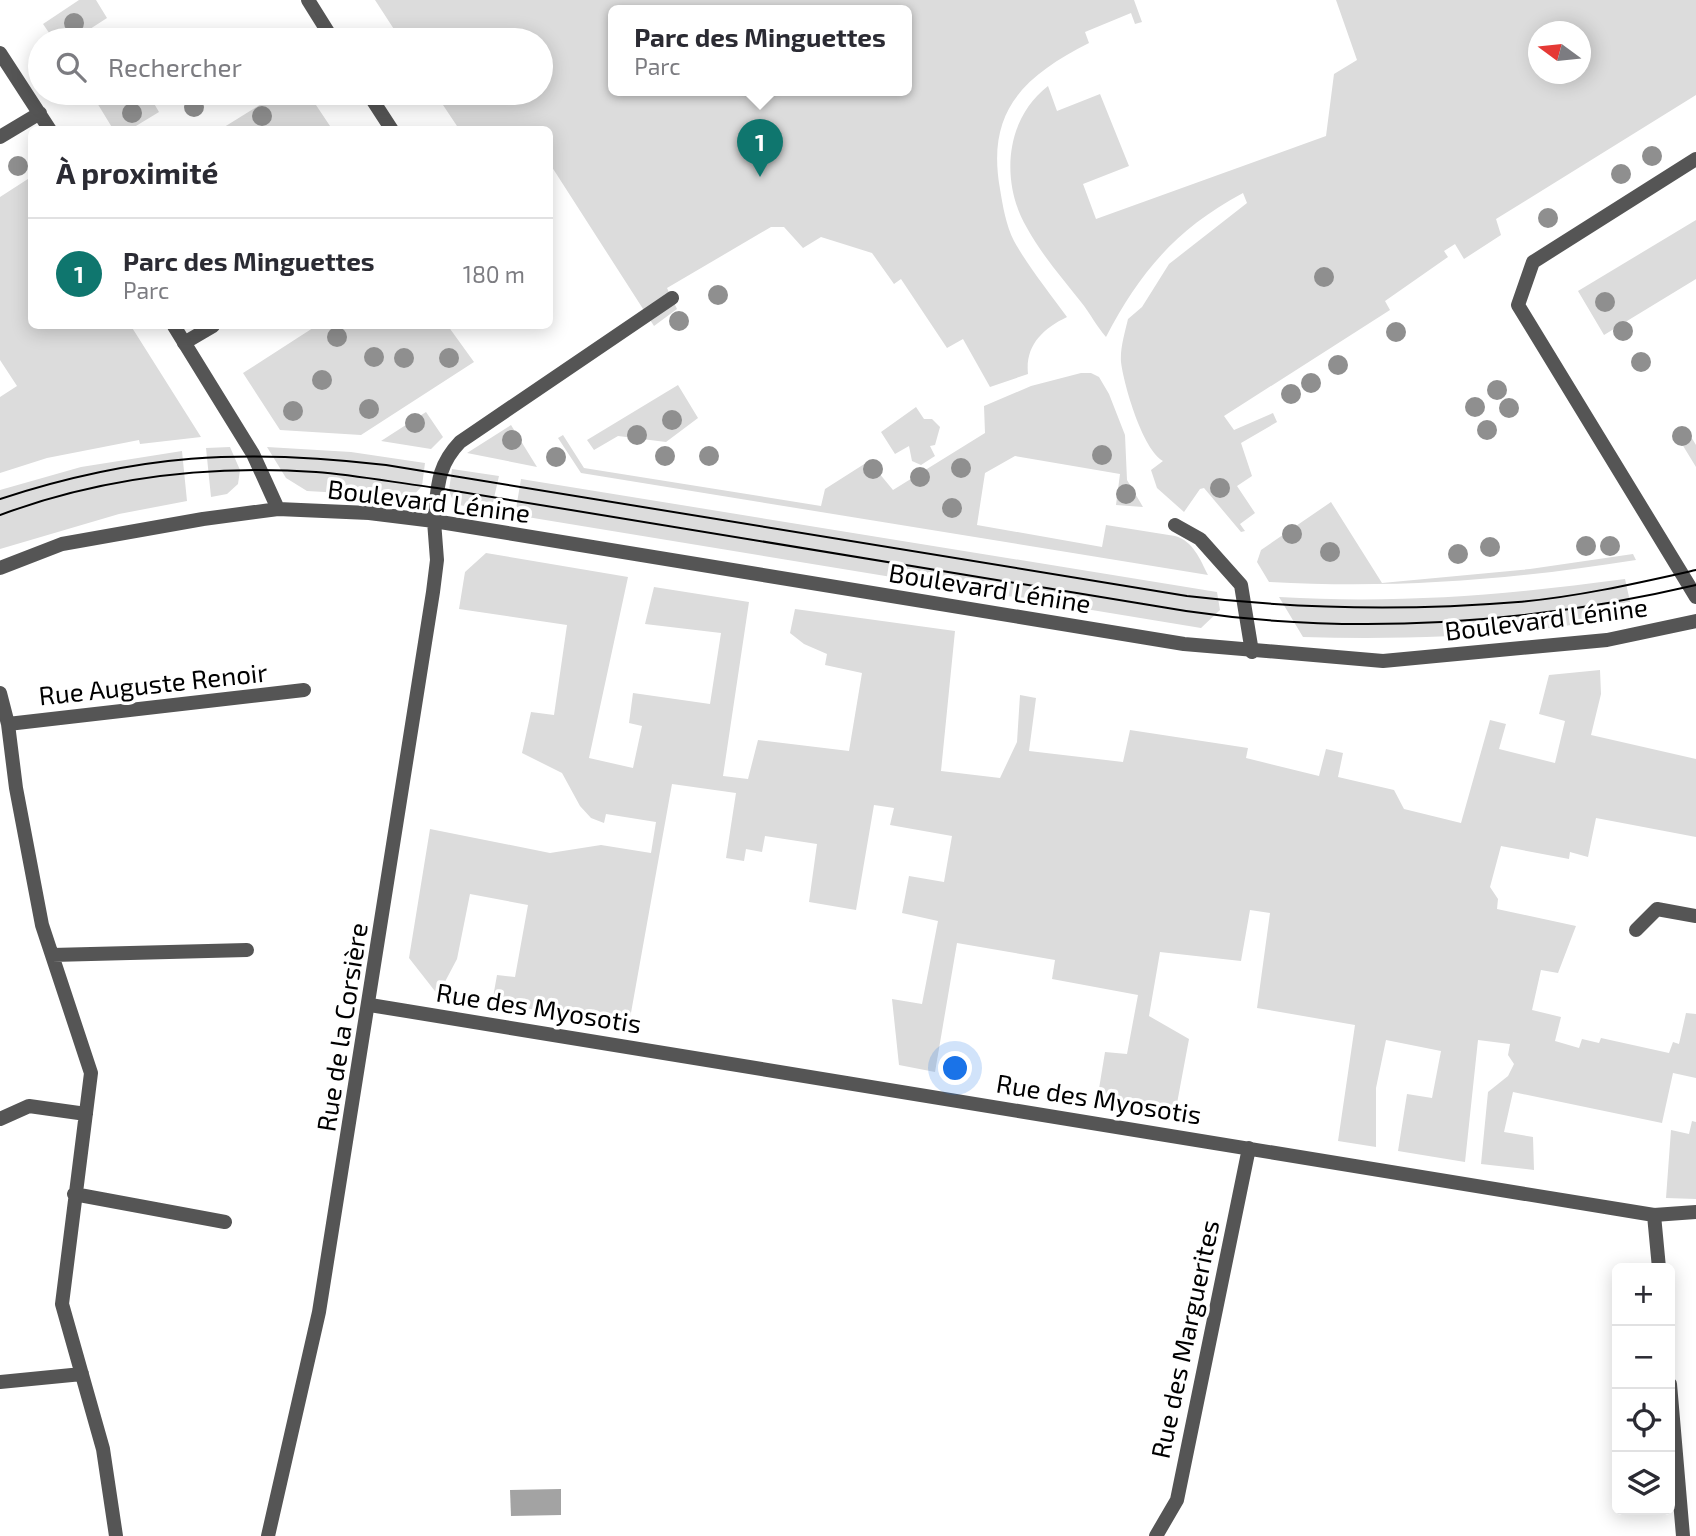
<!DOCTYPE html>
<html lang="fr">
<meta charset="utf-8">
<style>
body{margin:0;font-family:"Exo 2",sans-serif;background:#f2f2f3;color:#2b2b33}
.controls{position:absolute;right:21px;bottom:21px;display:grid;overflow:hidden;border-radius:10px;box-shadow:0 4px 18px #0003}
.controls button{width:63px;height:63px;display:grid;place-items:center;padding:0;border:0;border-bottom:2px solid #e1e1e2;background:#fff;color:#2b2b33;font:35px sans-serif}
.compass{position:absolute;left:1528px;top:21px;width:63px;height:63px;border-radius:50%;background:#fff;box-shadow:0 4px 18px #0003;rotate:285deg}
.you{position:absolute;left:956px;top:1069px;width:24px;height:24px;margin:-18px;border:5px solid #fff;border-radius:50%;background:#1a73e8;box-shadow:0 0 0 10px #1a73e833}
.badge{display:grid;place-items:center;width:46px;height:46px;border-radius:50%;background:#0f766e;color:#fff;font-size:23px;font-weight:700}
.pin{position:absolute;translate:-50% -58px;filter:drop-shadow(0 2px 4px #0008)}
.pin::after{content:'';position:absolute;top:37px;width:24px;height:21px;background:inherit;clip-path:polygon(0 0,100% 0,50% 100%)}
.popup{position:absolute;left:608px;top:5px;width:304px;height:91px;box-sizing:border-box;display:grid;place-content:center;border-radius:10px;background:#fff;filter:drop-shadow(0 2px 5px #0005);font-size:23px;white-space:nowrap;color:#7c7c81}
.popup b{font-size:26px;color:#2b2b33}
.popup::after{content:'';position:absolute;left:50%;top:100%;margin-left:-14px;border:14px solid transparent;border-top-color:#fff}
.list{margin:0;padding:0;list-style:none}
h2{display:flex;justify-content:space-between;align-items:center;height:91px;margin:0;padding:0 28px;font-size:30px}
h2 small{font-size:23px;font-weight:400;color:#7c7c81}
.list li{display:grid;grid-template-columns:46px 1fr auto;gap:21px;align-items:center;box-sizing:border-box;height:112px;padding:0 28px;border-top:2px solid #e1e1e2}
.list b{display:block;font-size:26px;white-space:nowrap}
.list p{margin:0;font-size:23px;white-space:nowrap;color:#7c7c81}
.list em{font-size:23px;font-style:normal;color:#7c7c81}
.icon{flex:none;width:38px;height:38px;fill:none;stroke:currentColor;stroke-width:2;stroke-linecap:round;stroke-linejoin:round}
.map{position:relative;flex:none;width:1696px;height:1536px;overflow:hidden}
.search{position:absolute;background:#fff;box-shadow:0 4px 18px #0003;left:28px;top:28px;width:525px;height:77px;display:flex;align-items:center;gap:18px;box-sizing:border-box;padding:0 24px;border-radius:38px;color:#7c7c81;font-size:26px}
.panel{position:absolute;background:#fff;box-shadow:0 4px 18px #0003;left:28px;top:126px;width:525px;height:203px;border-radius:10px}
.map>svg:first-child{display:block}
.green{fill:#dcdcdc;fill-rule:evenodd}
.water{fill:#a3a3a3}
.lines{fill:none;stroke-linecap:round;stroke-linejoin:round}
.lane{stroke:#555;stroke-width:14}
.street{stroke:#555;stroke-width:14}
.tram{stroke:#000;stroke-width:2}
.tree{fill:#8f8f8f}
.labels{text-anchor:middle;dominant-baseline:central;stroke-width:7;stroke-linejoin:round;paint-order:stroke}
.street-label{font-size:26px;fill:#000;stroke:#fff}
</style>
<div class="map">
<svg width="1696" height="1536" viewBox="0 0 1696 1536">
<rect width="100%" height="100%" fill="#fff"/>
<path class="green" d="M79,0h17l11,18 -34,22h-19l-11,-16z
M375,0h759l8,22 -7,2 -4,-11 -46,19 4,11c-65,33 -103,68 -89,146 3,18 6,36 14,52 15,27 35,51 53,76 -25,12 -42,29 -39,57l-38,13 -27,-48 -16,9 -46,-69 -7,5 -22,-31 -51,-16 -18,11 -19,-21h-13l-104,61 10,21 -23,17 -104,-162v-34l-91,-1 -24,-36h106v-53h-140zM613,11h294v80h-294z
M1336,0h360v95l-200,124 5,16 -37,24 -9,-15 -11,7 4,6 -63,44 5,9 -166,106 10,14 39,-17 4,9 -36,21 11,33 -15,10 18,27 -15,11 5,7 -4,1 -37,-44 -4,1 -16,23 -27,-24 -6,-18 12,-9c-20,-11 -39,-75 -42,-99 -1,-14 4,-30 7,-43l14,-12 27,-43 78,-61 -4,-10c-67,36 -103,79 -137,144 -9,-10 -16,-24 -25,-35 -18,-23 -40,-48 -54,-74 -27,-46 -22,-109 21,-142l9,25 43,-17 29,72 -46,18 13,35 230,-83 8,-62 23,-14zM1538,32h42v42h-42z
M91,93h50l3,5 5,-3 10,17 -28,17h-18z
M279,93h29l24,36h-111z
M31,177l1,149h99l70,111 -61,7 -1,-4 -92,18 -47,15v-76l17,-11 -17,-26v-163z
M1696,220v59l-92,56 -26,-44z
M316,326h132l26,36 -113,73 -81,-5 -37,-57z
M1081,373h10l8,4 10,17 16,41 2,45 16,27 -27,-2 4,-31 -105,-18 -30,17 -8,52 125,22 4,-22 69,11c18,5 25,23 33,39l-627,-102 -23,-35 5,-3 21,33 237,38 4,-17 44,-28 24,29 92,-57 -1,-27 47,-20z
M678,385l20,33 -32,24 -48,-6 -24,14 -7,-10z
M916,407l8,12h8l8,8 -5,18 -5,1 5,10 -14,9 -9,-4 -3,-15 -14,8 -14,-22z
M426,412l17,25 -12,12 -50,-8z
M511,425l26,42 -70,-14z
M1685,427l11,18v22l-22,-36z
M230,447l10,23 -2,14 -11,10 -16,3 -5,-49z
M267,447l84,5 74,11 -3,23 -10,11 -105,-6 -21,-13z
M182,451l5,50 -68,13 -119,35v-59l81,-23z
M452,469l47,7 -8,35 -37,-7 -5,-14z
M521,479l696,113 3,18 -19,18 -686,-113z
M1331,502l51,81 148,-14 103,-15 3,6c-125,20 -241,29 -367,22l-12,-20 4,-12z
M486,553l142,24 -39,181 44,10 9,-42 -13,-3 4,-30 77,11 11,-71 -76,-9 9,-37 95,15 -26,174 25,3 10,-39 91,11 13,-78 -37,-8 2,-11 -23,-10 -14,-11 5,-24 160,22 -14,140 59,7 17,-36 3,-47 16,3 -7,53 94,11 7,-32 118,18 -2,10 73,18 7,-27 17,4 -5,24 56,13 10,19 57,14 29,-103 16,4 -7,25 56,14 10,-42 -26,-7 10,-39 51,-5 1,24 -10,41 105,24v78l-100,-19 -8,39 -18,-5 -1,7 -68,-13 -11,41 8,12 -1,10 79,17 -18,47 -17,-3 -9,40 29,7 -6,24 24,7 3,-9 17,4 2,-5 68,15 4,-11 6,2 7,-31 10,1v64l-23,-5 -11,50 -149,-31 -9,40 29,5 1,33 -53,-6 7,-72 20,-16 6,-12 -6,-9 2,-11 -32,-4 -13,122 -67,-11 9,-57 25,4 9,-47 -55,-11 -10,48v59l-38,-6 17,-116 -98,-17 13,-95 -20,-3 -9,51 -81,-9 -11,64 40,23 -14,75 -78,-13 8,-49 22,2 11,-59 -86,-16 3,-19 -98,-17 -22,129 -36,-7 -7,-66 30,5 16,-83 -36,-8 7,-37 35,6 8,-46 -62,-11 4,-17 -20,-3 -18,105 -47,-8 8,-58 -52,-8 -3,16 -16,-3 -2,12 -18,-3 10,-65 -64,-9 -43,240 -137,-21 5,-28 18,2 13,-72 -58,-11 -13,65 -19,36 -29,-37 21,-129 120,24 51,-8 50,8 5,-31 -50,-8 -2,9 -13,-5 -11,-12 -18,-33 -40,-20 9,-41 23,3 13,-90 -108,-16 6,-37z
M1625,579l8,36c-109,21 -219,25 -330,22l-24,-40c120,7 227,-2 346,-18z
M1692,1121l4,1v77l-30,-1 5,-68 18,4z"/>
<path class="water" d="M561,1489v26l-50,1 -1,-26z"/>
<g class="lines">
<path class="lane" d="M308,0l25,40
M368,93l24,37
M184,343l29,-17
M434,521c4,-33 2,-54 26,-79l212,-144
M1175,525l25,14 41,46 11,67"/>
<path class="street" d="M0,53l50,77
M0,137l40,-24
M1696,159l-163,103 -15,43 178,292
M174,326l79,128 25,55
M0,568l62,-24 141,-25 75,-10 91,4 65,8 750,123 199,17 224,-21 89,-19
M0,693l8,31 8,64 26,137 49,148 -29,231 41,145 13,87
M8,724l296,-34
M1636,930l21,-21 39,7
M52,955l195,-5
M370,1005l1284,210 42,-3
M0,1119l29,-13 57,8
M74,1194l151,28
M1654,1215l5,53
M0,1382l82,-8
M1670,1384l13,152
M268,1536l51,-224 114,-720 4,-32 -3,-39
M1156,1536l21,-36 72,-352"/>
<path class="tram" d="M0,499c137,-45 244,-51 386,-34l801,131c110,13 220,15 331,6 59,-5 120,-19 178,-32
M0,515c100,-37 209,-50 316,-43 40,3 81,11 121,16l749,123c168,25 344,13 510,-26"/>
</g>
<g class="tree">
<circle cx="74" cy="23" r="10"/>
<circle cx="194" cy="107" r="10"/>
<circle cx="132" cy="113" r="10"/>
<circle cx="262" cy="116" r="10"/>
<circle cx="1652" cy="156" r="10"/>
<circle cx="18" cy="166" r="10"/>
<circle cx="1621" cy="174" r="10"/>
<circle cx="1548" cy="218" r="10"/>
<circle cx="1324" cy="277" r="10"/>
<circle cx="718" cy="295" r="10"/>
<circle cx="1605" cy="302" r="10"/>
<circle cx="679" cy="321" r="10"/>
<circle cx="1623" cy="331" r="10"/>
<circle cx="1396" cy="332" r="10"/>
<circle cx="337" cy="337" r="10"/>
<circle cx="374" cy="357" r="10"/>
<circle cx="404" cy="358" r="10"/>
<circle cx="449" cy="358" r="10"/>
<circle cx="1641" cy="362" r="10"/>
<circle cx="1338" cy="365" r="10"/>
<circle cx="322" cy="380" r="10"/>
<circle cx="1311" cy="383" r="10"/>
<circle cx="1497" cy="390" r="10"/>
<circle cx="1291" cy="394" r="10"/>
<circle cx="1475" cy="407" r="10"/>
<circle cx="1509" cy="408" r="10"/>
<circle cx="369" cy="409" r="10"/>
<circle cx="293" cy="411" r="10"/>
<circle cx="672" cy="420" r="10"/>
<circle cx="415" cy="423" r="10"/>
<circle cx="1487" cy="430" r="10"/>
<circle cx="637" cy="435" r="10"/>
<circle cx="1682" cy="436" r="10"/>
<circle cx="512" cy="440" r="10"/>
<circle cx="1102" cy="455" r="10"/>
<circle cx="665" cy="456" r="10"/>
<circle cx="709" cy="456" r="10"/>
<circle cx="556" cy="457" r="10"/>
<circle cx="961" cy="468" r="10"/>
<circle cx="873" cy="469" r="10"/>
<circle cx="920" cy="477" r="10"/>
<circle cx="1220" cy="488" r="10"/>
<circle cx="1126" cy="494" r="10"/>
<circle cx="952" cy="508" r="10"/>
<circle cx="1292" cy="534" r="10"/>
<circle cx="1586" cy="546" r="10"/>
<circle cx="1610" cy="546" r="10"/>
<circle cx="1490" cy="547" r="10"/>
<circle cx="1330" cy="552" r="10"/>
<circle cx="1458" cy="554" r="10"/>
</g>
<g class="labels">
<g class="street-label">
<text transform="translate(429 500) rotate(7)">Boulevard Lénine</text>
<text transform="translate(990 587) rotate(9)">Boulevard Lénine</text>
<text transform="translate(1546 618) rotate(-7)">Boulevard Lénine</text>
<text transform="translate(153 683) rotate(-6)">Rue Auguste Renoir</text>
<text transform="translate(539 1007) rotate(9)">Rue des Myosotis</text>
<text transform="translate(341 1027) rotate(-81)">Rue de la Corsière</text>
<text transform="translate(1099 1098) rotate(9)">Rue des Myosotis</text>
<text transform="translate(1184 1339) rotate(-78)">Rue des Marguerites</text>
</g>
</g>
</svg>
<div class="controls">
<button>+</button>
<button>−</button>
<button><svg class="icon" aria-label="locate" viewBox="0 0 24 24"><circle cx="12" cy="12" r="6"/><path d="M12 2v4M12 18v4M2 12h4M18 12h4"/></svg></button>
<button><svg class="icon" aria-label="layers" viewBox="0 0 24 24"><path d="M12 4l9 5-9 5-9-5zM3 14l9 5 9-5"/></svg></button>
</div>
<svg class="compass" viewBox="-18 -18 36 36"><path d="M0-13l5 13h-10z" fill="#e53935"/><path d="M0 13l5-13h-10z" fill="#7c7c81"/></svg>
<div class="you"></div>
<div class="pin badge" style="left:760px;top:177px">1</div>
<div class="popup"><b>Parc des Minguettes</b>Parc</div>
<div class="search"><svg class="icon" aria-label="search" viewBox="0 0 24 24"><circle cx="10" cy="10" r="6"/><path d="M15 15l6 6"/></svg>Rechercher</div>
<section class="panel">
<h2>À proximité<small></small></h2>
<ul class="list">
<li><span class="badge">1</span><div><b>Parc des Minguettes</b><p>Parc</p></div><em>180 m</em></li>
</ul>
</section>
</div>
